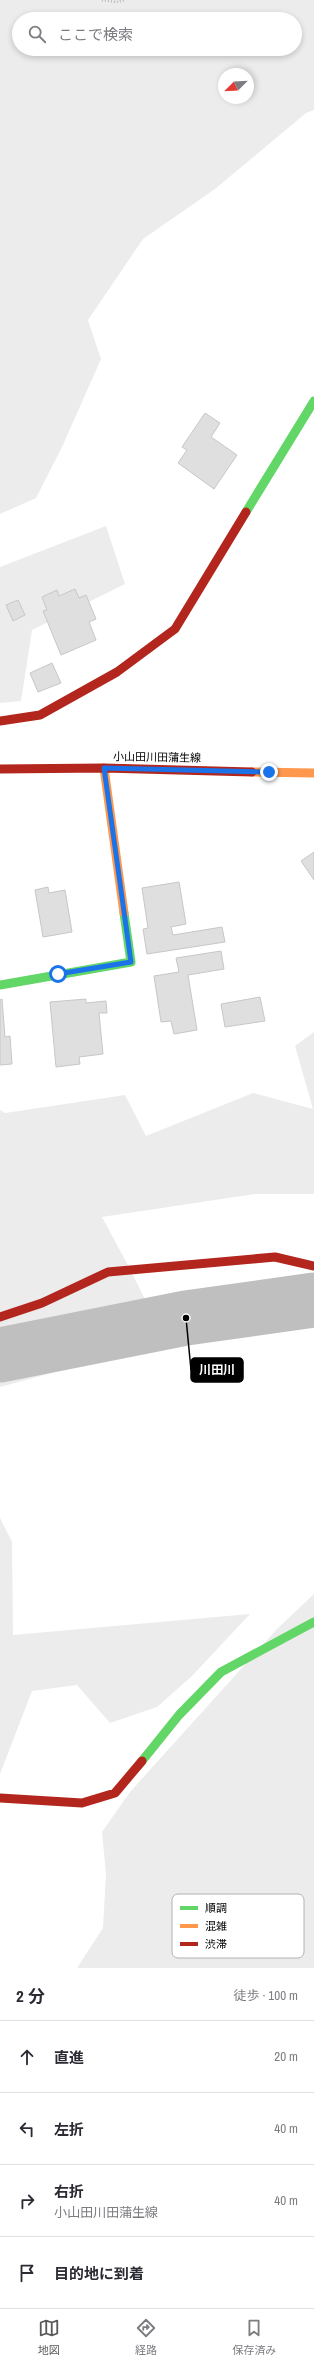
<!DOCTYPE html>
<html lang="ja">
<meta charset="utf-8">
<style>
body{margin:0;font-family:"Archivo Narrow","Noto Sans JP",sans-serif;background:#f7f7f7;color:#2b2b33}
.compass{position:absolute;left:218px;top:68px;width:36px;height:36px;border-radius:50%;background:#fff;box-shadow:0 2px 6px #0003;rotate:246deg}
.stop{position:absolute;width:12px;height:12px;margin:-9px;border:3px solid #1a73e8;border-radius:50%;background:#fff}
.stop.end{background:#1a73e8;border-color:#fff;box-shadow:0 1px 4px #0008}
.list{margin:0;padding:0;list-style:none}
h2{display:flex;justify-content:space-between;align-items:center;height:52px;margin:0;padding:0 16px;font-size:17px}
h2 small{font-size:13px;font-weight:400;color:#7c7c81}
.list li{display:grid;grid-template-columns:26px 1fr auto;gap:12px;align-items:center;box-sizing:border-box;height:72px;padding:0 16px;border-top:1px solid #e1e1e2}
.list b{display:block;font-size:15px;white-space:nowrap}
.list p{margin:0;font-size:13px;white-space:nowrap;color:#7c7c81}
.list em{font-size:13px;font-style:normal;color:#7c7c81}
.icon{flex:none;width:22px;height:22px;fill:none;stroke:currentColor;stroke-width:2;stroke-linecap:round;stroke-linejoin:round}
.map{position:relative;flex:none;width:314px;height:1968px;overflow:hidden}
.search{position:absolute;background:#fff;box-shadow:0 2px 6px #0003;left:12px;right:12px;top:12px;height:44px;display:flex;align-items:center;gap:10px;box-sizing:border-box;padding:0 14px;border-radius:22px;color:#7c7c81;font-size:15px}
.sheet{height:340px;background:#fff}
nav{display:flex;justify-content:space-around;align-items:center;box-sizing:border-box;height:56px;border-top:1px solid #e1e1e2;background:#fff;font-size:11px;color:#7c7c81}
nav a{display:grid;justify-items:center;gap:2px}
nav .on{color:#595959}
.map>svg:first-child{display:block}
.green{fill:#ececec;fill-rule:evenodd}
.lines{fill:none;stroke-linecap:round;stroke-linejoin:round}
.river{stroke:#bfbfbf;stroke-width:55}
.building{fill:#dfdfdf;stroke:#c7c7c7}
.path{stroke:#b9b9b9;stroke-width:2.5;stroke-dasharray:1 2;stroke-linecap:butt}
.fast{stroke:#63d668;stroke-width:9}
.slow{stroke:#ff974d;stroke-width:9}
.jam{stroke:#b3261e;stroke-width:9}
.route{stroke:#1a73e8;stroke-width:5}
.labels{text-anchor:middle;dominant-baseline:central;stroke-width:4;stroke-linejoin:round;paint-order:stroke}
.street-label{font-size:11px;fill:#000;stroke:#fff}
.key{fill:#fff;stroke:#b2b2b2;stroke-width:1}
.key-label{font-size:11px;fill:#000}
.leader{fill:none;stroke:#000;stroke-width:1.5}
.callout-dot{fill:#000;stroke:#fff;stroke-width:1.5}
.callout{fill:#000;stroke:#000;stroke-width:1.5}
.callout-label{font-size:12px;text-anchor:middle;font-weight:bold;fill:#fff}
</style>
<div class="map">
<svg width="314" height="1968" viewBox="0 0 314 1968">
<rect width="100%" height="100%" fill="#fff"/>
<path class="green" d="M0,0h314v110l-8,3 -91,76 -72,50 -55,81 13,39 -39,88 -26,51 -36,16zM19,19h276v30h-276zM224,74h24v24h-24z
M106,526l19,58 -93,46 -11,71 -21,2v-136z
M314,1032v162h-59l-153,23 28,52 36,73 -166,45v-277l5,3 120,-18 21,41 107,-43 60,16 -18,-63z
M0,1518l12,24 1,93 237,-21 -58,62 -35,31 -47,16 -33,-38 -45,6 -32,83z
M314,1594v374h-237l26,-40 3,-54 -4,-42 28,-40 147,-163z"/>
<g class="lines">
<path class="river" d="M0,1355l186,-37 128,-18"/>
</g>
<path class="building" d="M205,413l15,10 -9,14 26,18 -23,34 -36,-26 9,-13 -5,-3z
M75,589l4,9 7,-3 10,24 -7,3 7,18 -35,15 -18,-44 4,-1 -5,-13 15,-7 2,6z
M18,600l7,15 -12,6 -7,-16z
M52,663l9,20 -23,9 -8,-19z
M314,852v28l-13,-19z
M179,882l7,42 -15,3 2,8 49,-8 3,15 -78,12 -4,-25 5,-1 -6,-40z
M48,887l1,6 16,-3 7,42 -29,5 -8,-47z
M221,951l3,18 -36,6 9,55 -23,4 -3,-13 -10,1 -7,-46 25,-4 -3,-14z
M260,997l5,24 -40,6 -4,-23z
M2,999l3,38 5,-1 2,28 -12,1v-65z
M86,999v4l20,-2 1,12h-8l4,41 -24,3 1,7 -24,3 -6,-65z"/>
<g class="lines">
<path class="path" d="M102,0l14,2 9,-2"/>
<path class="fast" d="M246,512l68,-111
M0,985l131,-23 -7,-49
M142,1761l37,-46 42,-43 93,-50"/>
<path class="slow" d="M104,768l20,145
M252,772l62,1"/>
<path class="jam" d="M0,721l40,-6 77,-43 58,-43 71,-117
M0,769l104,-1 148,4
M0,1317l42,-14 66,-31 167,-15 39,9
M0,1798l82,5 33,-10 27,-32"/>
</g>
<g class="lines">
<path class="route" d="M58,974l73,-12 -27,-194 165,4"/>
</g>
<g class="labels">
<g class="street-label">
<text transform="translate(157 757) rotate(1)">小山田川田蒲生線</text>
</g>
</g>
<rect x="172" y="1894" width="132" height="64" rx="6" class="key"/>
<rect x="180" y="1906" width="18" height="4" fill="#63d668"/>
<rect x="180" y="1924" width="18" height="4" fill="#ff974d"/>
<rect x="180" y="1942" width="18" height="4" fill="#b3261e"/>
<g class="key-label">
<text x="205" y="1912">順調</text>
<text x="205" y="1930">混雑</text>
<text x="205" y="1948">渋滞</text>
</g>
<path class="leader" d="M186 1318L191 1370"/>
<circle class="callout-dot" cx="186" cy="1318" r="4"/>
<rect class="callout" x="191" y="1358" width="52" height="24" rx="4"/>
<g class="callout-label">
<text x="217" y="1374">川田川</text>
</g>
</svg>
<svg class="compass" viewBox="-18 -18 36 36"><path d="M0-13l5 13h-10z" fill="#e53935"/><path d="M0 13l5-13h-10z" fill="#7c7c81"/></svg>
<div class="stop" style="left:58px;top:974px"></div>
<div class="stop end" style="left:269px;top:772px"></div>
<div class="search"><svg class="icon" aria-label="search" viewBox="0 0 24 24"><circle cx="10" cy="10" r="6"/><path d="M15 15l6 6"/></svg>ここで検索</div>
</div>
<section class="sheet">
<h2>2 分<small>徒歩 · 100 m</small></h2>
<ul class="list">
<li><svg class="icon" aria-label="ahead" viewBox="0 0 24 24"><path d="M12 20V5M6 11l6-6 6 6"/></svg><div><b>直進</b></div><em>20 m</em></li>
<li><svg class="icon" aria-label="left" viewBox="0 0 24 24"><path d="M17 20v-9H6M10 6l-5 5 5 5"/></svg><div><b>左折</b></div><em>40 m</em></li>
<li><svg class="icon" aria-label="right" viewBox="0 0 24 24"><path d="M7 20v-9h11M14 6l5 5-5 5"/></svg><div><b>右折</b><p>小山田川田蒲生線</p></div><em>40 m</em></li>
<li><svg class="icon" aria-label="arrive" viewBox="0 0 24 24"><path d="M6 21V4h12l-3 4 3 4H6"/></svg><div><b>目的地に到着</b></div></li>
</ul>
</section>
<nav>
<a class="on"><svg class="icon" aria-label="map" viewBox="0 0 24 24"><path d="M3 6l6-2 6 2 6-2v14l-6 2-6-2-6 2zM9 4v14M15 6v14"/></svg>地図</a>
<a><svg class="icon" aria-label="directions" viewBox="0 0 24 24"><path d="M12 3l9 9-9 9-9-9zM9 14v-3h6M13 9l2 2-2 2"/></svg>経路</a>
<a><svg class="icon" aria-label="saved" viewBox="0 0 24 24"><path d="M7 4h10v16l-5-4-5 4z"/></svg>保存済み</a>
</nav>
